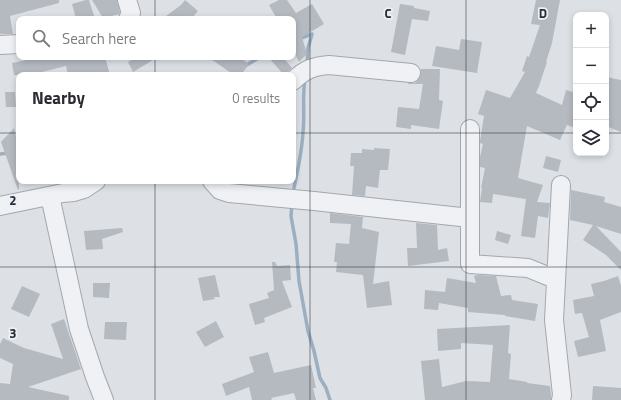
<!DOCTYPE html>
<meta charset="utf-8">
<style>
body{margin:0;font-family:"Titillium Web",sans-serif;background:#f2f2f3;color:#2b2b33}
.controls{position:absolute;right:12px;top:12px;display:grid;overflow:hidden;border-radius:8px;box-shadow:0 2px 6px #0003}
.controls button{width:36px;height:36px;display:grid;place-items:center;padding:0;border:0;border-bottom:1px solid #e1e1e2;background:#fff;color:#2b2b33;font:20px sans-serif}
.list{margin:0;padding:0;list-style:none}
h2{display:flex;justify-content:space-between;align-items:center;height:52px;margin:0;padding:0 16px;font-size:17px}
h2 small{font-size:13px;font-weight:400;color:#7c7c81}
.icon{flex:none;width:22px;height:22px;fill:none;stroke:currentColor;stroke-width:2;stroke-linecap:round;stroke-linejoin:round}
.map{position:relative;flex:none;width:621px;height:400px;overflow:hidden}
.search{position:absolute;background:#fff;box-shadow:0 2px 6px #0003;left:16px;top:16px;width:280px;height:44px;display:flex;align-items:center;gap:10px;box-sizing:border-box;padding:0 14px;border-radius:8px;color:#7c7c81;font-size:15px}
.panel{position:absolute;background:#fff;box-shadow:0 2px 6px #0003;left:16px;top:72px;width:280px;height:112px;border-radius:8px}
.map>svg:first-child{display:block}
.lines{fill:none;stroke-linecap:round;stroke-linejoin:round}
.stream{stroke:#9cafc1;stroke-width:3.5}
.building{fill:#b5bac1}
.minor-casing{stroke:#a3a8ae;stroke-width:20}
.minor{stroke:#eff1f4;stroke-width:18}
.grid{fill:none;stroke:#282f3a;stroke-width:1;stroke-opacity:0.55}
.grid-label{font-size:13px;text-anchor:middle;font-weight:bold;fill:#282f3a;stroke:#eceff3;stroke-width:3.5;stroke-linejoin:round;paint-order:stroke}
</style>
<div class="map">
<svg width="621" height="400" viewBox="0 0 621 400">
<rect width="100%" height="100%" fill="#dde1e5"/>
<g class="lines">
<path class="stream" d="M293,41l19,-7
M307,65l1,-17 4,-14
M245,66l15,-9
M0,154l9,-1
M293,193c4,-20 9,-40 10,-61 2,-18 -1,-35 2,-53
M292,204l-1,12 5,28 3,37 9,50 6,20 6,27 6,10 4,12"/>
</g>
<path class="building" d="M0,0h59v3l-49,13 3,18h-13z
M86,0h3l6,19h-19l-4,-15z
M92,0h25l3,12 -1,2 -16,4z
M185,0l13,11 -7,8h-29l19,-14z
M279,0h8l9,13 16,-9 12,20 -22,13 5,17 -8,8 -6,-12v-31h-16l-8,-14z
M536,0h24l-8,43 -6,19h1l-8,24 -3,7 26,12 4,-15 10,3v35l-9,-3 -7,15 -33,-14 -9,52 25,7 -6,17 13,1 -2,15 -10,-2 -3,22 -14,-2 5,-37 -33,-5 -1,9 -12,-1 2,-14h-1l4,-20 -5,-1v-10l3,-13 -3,-1v-2l4,-25 -6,-2 8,-24 24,8 15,-26 -3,-1 5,-15 2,1 11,-32 -9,-1z
M400,4l14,2v2l16,3 -2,10 -16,-2 -7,36 -14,-3z
M461,39l21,3 -5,31 -45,-7 4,-20 23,4z
M41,57h64l5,18h-42l-2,-9 -36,9h-16l-2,-12z
M137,57h21l-25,15 -5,-10z
M208,57h31l10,7 -8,11h-7z
M268,57h15l9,11 -8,7z
M421,69h19l-1,31 4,1 -4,28 -28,-4v4l-15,-2 2,-20 21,2 4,-25h-15v-1h7l4,-4 2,-5z
M606,77l15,3v52l-15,-6z
M5,92h10l1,15h-10z
M14,128l5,22v39l-1,1 -17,-48z
M374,148l16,1 -2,21h-8l-2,18 -12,-2 -1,10 -13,-1 2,-29h-4l1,-13h11v-4l12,1z
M546,156l15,4 -3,12 -15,-4z
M571,190l34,7 -1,5 17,5v27l-25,-8 25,26v18l-15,-15 -23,-15 10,-15 -23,-5z
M330,213l33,4 -1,11 17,4 -6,52 16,-3 3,24 -25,3 -4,-33 -27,-3 1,-10h-3l2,-19 13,1 2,-20 -21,-1z
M416,223l21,2 1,25 9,-2 2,13 -41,5 -1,-18h10z
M122,228l1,4 -21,7 1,10 -17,1 -2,-19z
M497,231l14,4 -3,9 -13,-4z
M272,262h3l2,4 13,-1 1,15 -9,1 10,26 -28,11 1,4 -10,3 -6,-21 20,-6 -2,-5 7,-3z
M215,275l5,22h-6l1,2 -12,2 -5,-23z
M478,275l18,1 5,20 10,-1 1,5 26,4 -3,17 -30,-5v-1l-37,-3v-4l-29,-5 -1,7 -14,-1 1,-19 20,2 2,-14 29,5 -2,-7z
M618,276l3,10v26l-21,8 6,31 -28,6 -4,-16 15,-4 -7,-24 -7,1 -2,-14 21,-4 -3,-12 13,-3z
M93,283h17l-1,15 -16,-1z
M22,286l18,8 -11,23 -18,-8z
M64,319l17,50 -53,18 41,9v4h-69v-17l10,1 3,-20 -13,-6v-14l3,-6 21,10 39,11 -12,-35z
M216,321l8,16 -19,10 -9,-15z
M105,322h22l-1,18 -22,-1z
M510,325l-2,28 3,1 -2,25 18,3v1l23,3 1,9v5h-126l-4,-39 18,-2 3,28 24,-6 24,1 3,-37 -32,-2v6l-23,2 -1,-22z
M268,352l6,21 37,-8 5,23h-3l3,12h-20l-2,-7 -23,5 1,2h-20l-3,-13 -23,9 -4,-12 32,-12 -5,-15z
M593,386l28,2v12h-29z"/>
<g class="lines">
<g class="minor-casing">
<path id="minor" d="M127,0l4,13 -3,6
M0,45l19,-1
M293,81c11,-11 20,-15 36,-16l82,8
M470,129v135l58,4 27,11
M212,181l8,9 9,3 85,8 156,17
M50,196l29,133 16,48 9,23
M0,206l63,-13 11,-1 10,-3 12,-8
M561,400l1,-5 -8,-75 7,-135"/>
</g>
<use href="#minor" class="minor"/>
</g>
<path class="grid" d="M155,0v19M310,0v400M466,0v400M155,57v18M0,133h19M293,133h283M606,133h15M155,181v219M0,267h621"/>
<g class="grid-label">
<text x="388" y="18">C</text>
<text x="543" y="18">D</text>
<text x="13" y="205">2</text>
<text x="13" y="338">3</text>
</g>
</svg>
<div class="controls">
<button>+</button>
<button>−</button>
<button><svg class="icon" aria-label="locate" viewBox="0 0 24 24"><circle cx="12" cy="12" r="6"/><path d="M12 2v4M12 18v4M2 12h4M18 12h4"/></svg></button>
<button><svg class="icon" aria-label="layers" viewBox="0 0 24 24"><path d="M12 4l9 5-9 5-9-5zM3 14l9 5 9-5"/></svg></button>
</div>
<div class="search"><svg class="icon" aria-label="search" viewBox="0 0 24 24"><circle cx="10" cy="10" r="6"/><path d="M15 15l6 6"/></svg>Search here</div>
<section class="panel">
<h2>Nearby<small>0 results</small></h2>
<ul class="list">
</ul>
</section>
</div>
